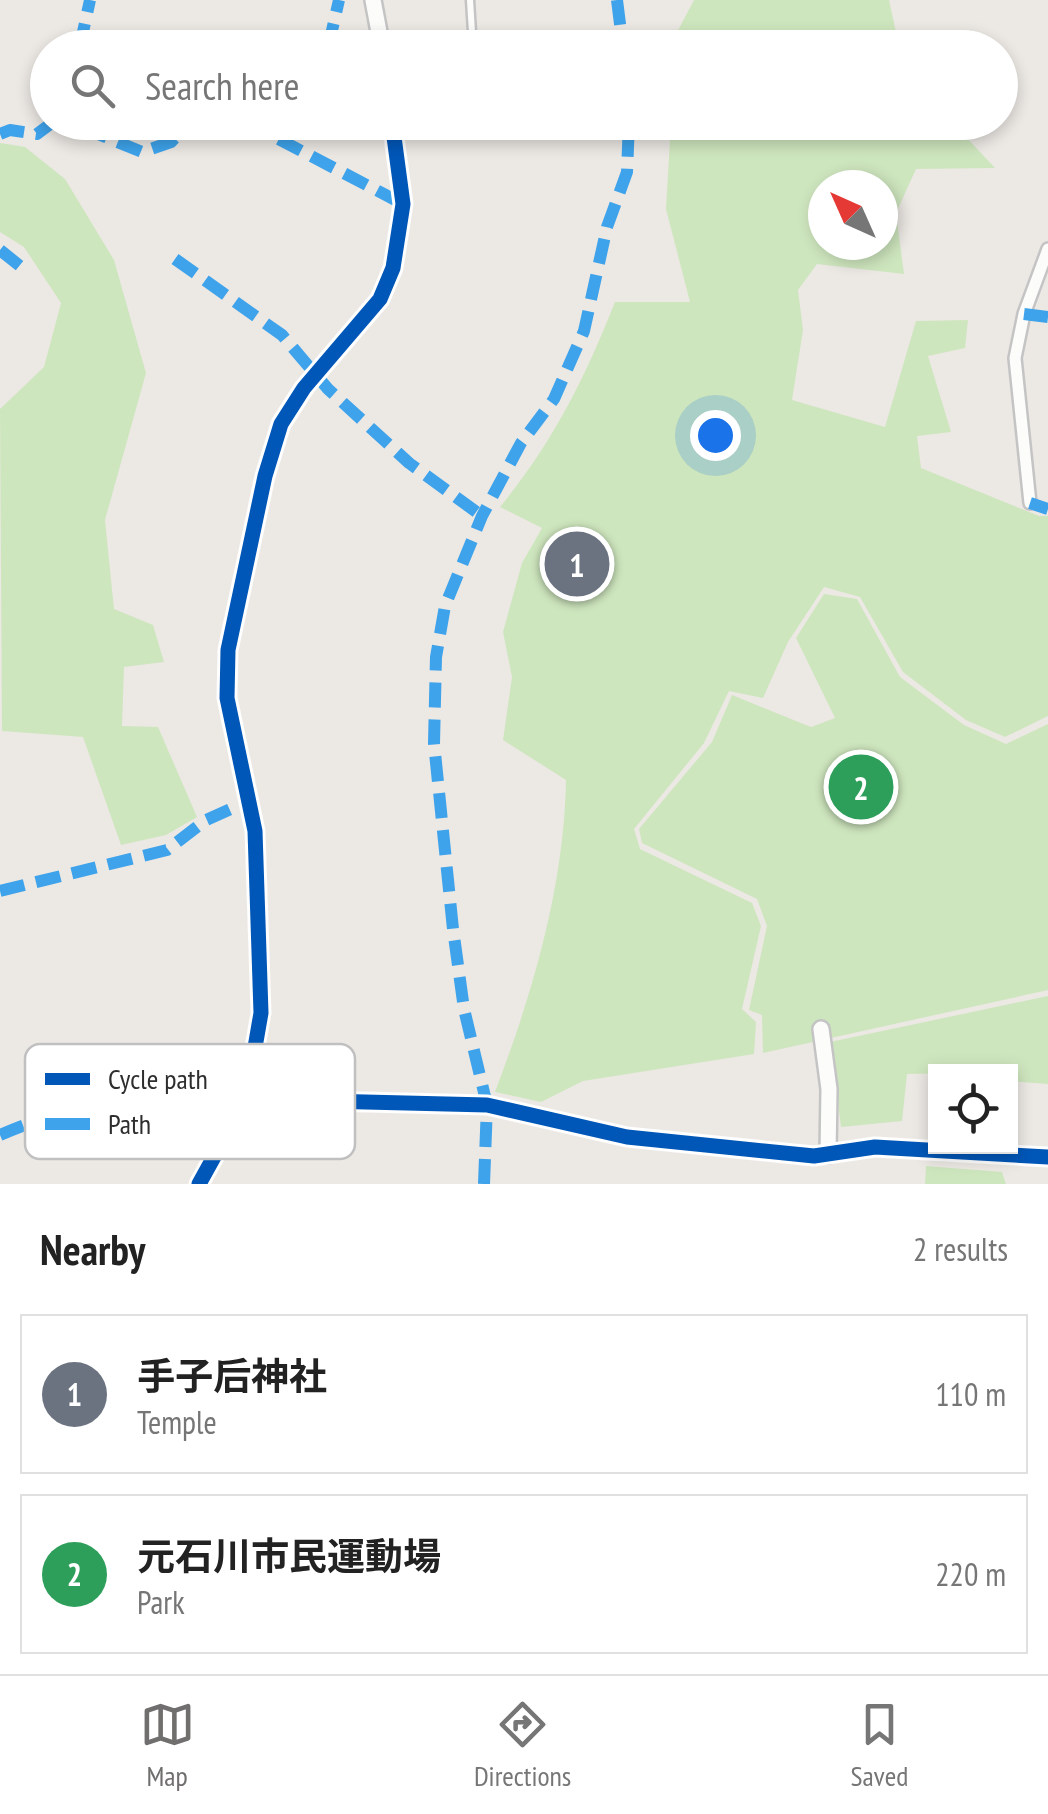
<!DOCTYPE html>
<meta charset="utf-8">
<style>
body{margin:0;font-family:"PT Sans Narrow","Noto Sans JP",sans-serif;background:#f2f2f2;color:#222}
.controls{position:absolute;right:30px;bottom:30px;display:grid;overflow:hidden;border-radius:0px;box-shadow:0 5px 15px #0003}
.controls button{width:90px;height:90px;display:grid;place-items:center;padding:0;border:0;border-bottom:2px solid #e0e0e0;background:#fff;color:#222;font:50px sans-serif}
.compass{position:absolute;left:808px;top:170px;width:90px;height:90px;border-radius:50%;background:#fff;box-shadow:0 5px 15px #0003;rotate:315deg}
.you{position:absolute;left:715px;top:435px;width:35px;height:35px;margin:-25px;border:8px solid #fff;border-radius:50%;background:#1a73e8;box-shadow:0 0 0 15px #1a73e833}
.badge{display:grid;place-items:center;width:65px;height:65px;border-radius:50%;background:#706f6e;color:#fff;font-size:32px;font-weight:700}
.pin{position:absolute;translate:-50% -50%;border:5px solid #fff;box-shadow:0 2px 10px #0006}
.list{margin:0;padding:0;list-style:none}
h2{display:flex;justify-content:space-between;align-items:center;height:130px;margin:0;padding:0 40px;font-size:42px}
h2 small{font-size:32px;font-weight:400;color:#767676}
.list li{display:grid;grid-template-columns:65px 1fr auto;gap:30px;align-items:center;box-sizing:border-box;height:160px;margin:0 20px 20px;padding:0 20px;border:2px solid #e0e0e0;border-radius:0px}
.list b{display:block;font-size:38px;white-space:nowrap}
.list p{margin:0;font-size:32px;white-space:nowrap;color:#767676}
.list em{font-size:32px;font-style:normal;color:#767676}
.icon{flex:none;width:55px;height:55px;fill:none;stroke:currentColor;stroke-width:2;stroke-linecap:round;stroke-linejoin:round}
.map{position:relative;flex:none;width:1048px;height:1184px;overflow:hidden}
.search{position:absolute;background:#fff;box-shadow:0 5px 15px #0003;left:30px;right:30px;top:30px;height:110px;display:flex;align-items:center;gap:25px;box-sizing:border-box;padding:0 35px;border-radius:55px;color:#767676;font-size:38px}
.sheet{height:490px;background:#fff}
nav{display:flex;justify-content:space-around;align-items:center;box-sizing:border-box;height:140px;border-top:2px solid #e0e0e0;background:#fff;font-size:28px;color:#767676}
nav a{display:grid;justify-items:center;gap:5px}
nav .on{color:#706f6e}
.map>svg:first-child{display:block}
.green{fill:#cee6be;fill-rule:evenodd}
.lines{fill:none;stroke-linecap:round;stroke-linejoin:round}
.lane-casing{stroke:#c5c4c5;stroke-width:11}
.street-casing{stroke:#c5c4c5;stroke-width:16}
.secondary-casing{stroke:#c5c4c5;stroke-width:20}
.lane{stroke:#fcfcfb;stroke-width:6}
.street{stroke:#fcfcfb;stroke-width:11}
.secondary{stroke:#fcfcfb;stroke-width:15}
.quiet{stroke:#3ea3eb;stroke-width:12;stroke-dasharray:25 12;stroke-linecap:butt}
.cycleway-casing{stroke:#fff;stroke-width:21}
.cycleway{stroke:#0057b8;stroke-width:15}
.key{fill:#fff;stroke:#c0c0c0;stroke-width:2.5}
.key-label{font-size:28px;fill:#2e2e2e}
</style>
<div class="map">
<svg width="1048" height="1184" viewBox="0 0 1048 1184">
<rect width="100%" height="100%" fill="#ece8e4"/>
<path class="green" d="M694,0h195l8,37 27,10h-250l1,-11z
M671,123h282l42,45 -79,1 -20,44 8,61 -87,-10 -19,26 5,40 -11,70 93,27 31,-106 52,-1 -3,28 -37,8 23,76 -34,4 4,32 118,48h9v200l-43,21 -39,-17 -63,-48 -43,-75 -36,-10 -36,55 -25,56 -34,-7 -25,52 -70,86 6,20 112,54 9,23 -19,83 14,13 -2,32 -171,27 -42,21 -46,-10c38,-100 69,-205 71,-312l-63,-40 9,-63 -9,-45 19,-69 20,-35 -42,-21c53,-65 84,-127 115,-205h75l-24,-93zM823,185h60v60h-60z
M0,143l25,4 40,32 49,81 32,113 -41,147 9,89 39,16 11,37 -40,5 -2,59 36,1 39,90 -31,18 -45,10 -38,-108 -81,-6 -2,-322 44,-42 17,-64 -37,-56 -24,-15z
M824,594l33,5 43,78 64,48 42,19 42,-20v266l-285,63 -1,-38 -13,-5 18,-84 -10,-27 -115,-56 -3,-14 73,-87 20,-47 79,32 24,-9 -39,-80z
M1048,996v88l-37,-3 -1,-9 -103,2 -5,47 -61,6 -11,-85z
M926,1166l76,6 4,12h-81z"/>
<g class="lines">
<g class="lane-casing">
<path id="lane" d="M470,0l3,48"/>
</g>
<g class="street-casing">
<path id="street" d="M1030,503l-15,-145 9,-44 24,-65"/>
</g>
<g class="secondary-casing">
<path id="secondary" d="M373,0l9,48
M821,1029l8,60 -1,66
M246,1099l241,6 140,32 187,19 61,-9 173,10
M199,1184l47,-85 15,-86 -6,-182 -28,-133 1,-48 37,-174 16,-52 23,-36 76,-89 13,-31 10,-64 -11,-82"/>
</g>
<use href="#lane" class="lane"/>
<use href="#street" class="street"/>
<use href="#secondary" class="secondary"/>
<path class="quiet" d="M617,0l6,48
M87,48l-4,-16 7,-32
M328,48l11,-48
M594,48l27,-11
M88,122l10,12 44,18 29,-10 19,-20
M246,122l157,82
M0,134l10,-4 27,4 16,-12
M0,250l20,16
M175,259l107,76 46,54 81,74 73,53
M1024,314l24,3
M1030,503l18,6
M0,891l167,-41 39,-30 45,-20
M0,1135c71,-30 157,-53 234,-49l12,13
M484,1184l3,-79 -23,-96 -11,-80 -19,-186 2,-86 9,-51 37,-90 39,-73 33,-44 30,-68 23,-104 20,-55 2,-50"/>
<g class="cycleway-casing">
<path id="cycleway" d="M246,1099l241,6 140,32 187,19 61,-9 173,10
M199,1184l47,-85 15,-86 -6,-182 -28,-133 1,-48 37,-174 16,-52 23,-36 76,-89 13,-31 10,-64 -11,-82"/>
</g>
<use href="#cycleway" class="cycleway"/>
</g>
<rect x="25" y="1044" width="330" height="115" rx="15" class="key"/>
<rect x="45" y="1073" width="45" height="12" fill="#0057b8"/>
<rect x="45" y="1118" width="45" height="12" fill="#3ea3eb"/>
<g class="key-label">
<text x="108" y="1089">Cycle path</text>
<text x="108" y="1134">Path</text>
</g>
</svg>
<div class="controls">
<button><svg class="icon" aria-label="locate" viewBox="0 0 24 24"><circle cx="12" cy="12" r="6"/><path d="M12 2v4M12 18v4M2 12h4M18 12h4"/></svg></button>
</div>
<svg class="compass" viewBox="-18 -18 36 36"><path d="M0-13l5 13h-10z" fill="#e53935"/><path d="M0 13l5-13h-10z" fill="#767676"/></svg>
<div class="you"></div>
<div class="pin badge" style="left:577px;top:564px;background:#6b7280">1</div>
<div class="pin badge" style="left:861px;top:787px;background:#2e9e5b">2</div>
<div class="search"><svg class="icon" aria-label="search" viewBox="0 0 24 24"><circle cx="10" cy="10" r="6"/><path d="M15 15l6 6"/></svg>Search here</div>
</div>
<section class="sheet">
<h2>Nearby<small>2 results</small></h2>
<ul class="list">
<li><span class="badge" style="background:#6b7280">1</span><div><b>手子后神社</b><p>Temple</p></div><em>110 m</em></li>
<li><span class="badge" style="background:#2e9e5b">2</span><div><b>元石川市民運動場</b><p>Park</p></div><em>220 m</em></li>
</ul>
</section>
<nav>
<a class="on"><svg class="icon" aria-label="map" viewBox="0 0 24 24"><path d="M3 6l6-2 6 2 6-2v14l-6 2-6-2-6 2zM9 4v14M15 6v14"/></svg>Map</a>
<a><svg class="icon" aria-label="directions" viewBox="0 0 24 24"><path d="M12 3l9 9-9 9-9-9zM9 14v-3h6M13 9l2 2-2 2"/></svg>Directions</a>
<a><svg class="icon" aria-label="saved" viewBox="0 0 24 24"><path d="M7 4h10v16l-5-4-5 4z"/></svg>Saved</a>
</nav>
